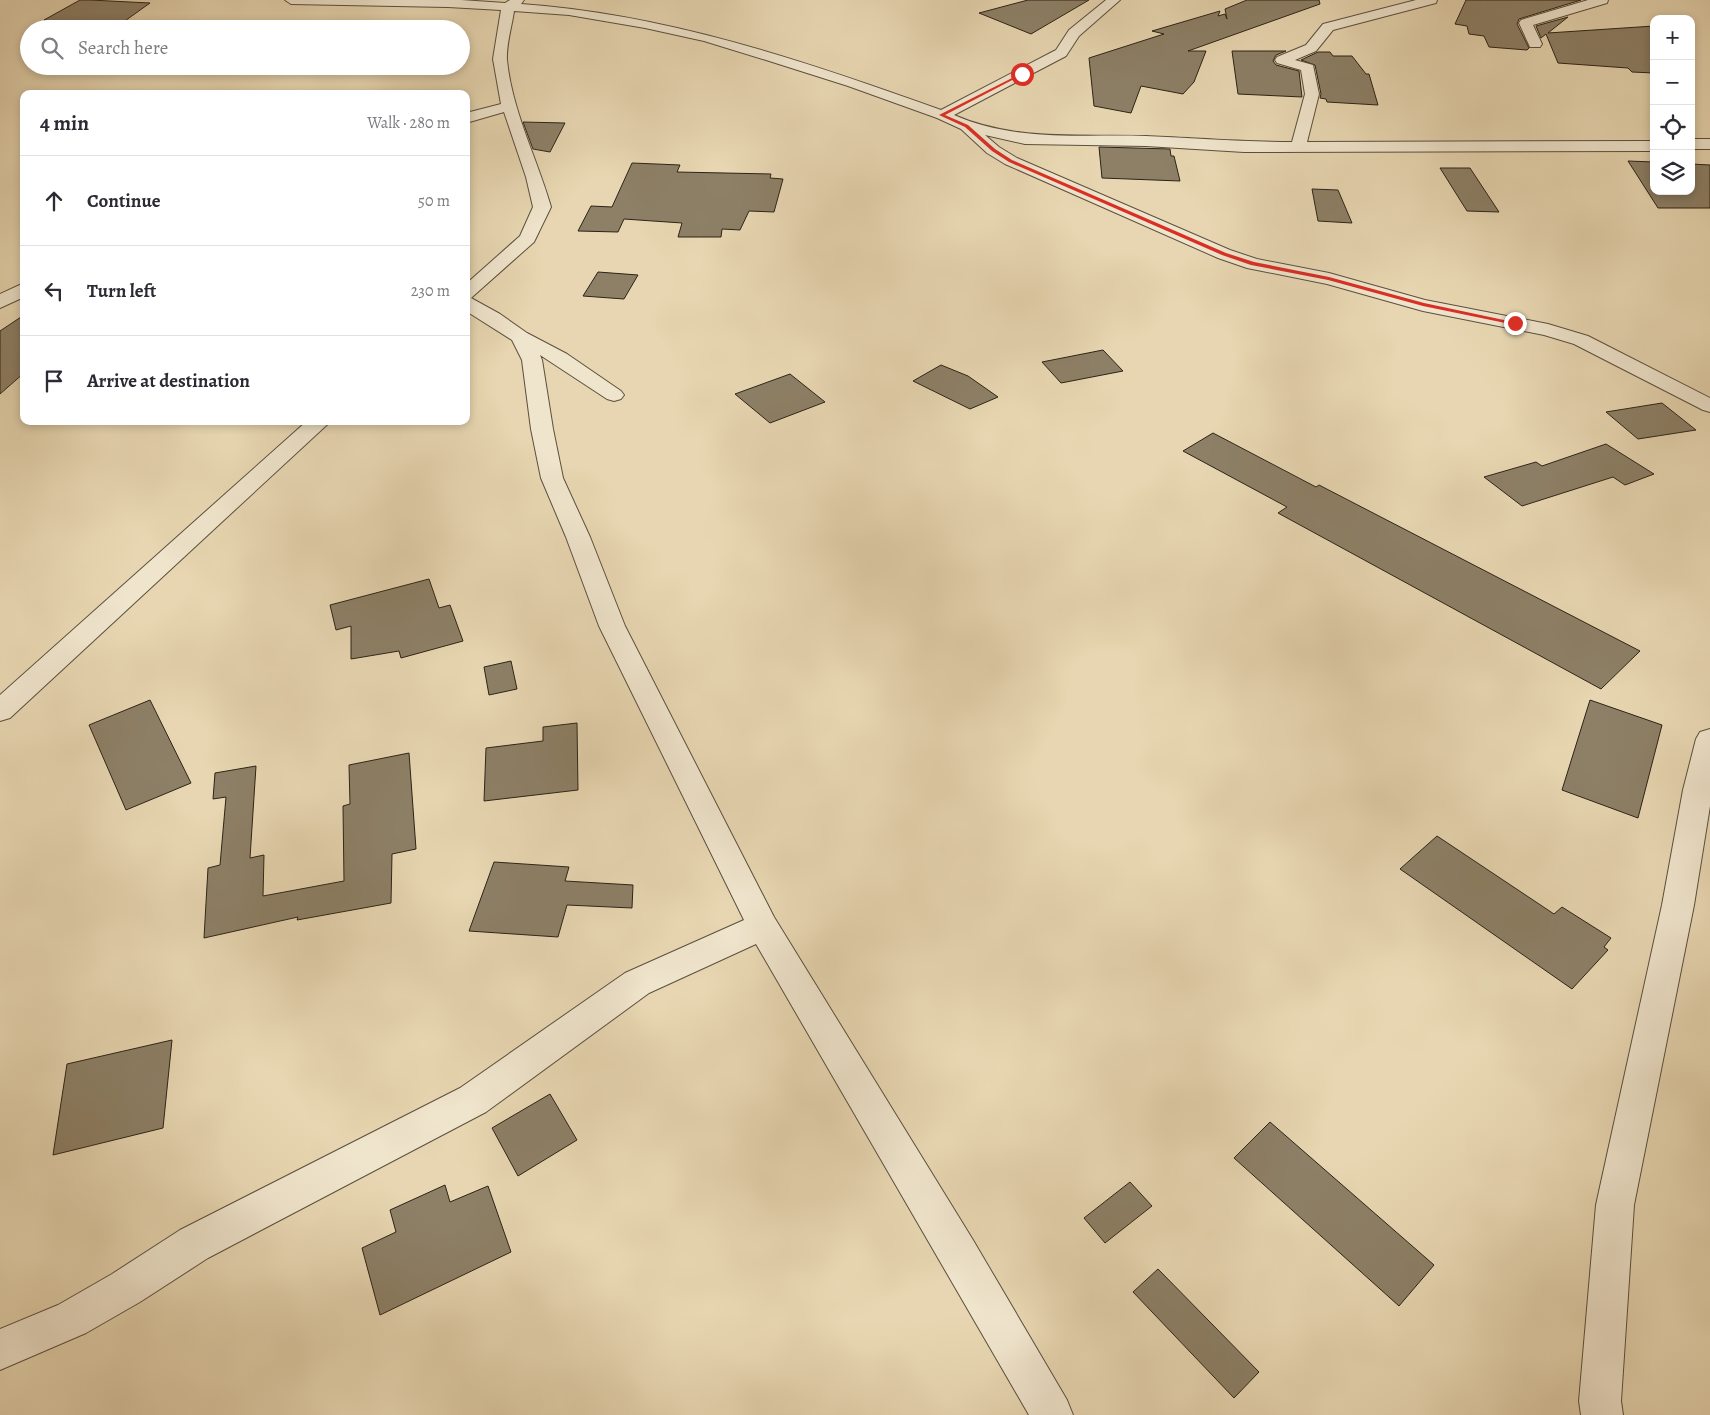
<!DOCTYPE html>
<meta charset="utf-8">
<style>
body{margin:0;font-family:Alegreya,serif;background:#f2f2f3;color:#2b2b33}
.controls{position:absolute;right:15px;top:15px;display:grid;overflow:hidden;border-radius:10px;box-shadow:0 2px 8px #0003}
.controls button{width:45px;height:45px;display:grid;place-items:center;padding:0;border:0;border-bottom:1px solid #e1e1e2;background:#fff;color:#2b2b33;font:25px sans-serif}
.stop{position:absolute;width:15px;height:15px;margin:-11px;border:4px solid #d93025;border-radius:50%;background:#fff}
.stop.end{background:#d93025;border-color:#fff;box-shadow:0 1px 5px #0008}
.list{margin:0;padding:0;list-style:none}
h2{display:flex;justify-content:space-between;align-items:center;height:65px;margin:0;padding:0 20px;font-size:21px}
h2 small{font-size:16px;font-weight:400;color:#7c7c81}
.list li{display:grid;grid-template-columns:32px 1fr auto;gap:15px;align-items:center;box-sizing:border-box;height:90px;padding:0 20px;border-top:1px solid #e1e1e2}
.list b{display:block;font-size:19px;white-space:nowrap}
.list em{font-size:16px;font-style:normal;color:#7c7c81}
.icon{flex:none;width:28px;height:28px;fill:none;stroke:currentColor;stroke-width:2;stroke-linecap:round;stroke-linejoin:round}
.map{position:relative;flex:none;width:1710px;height:1415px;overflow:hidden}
.search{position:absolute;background:#fff;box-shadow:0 2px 8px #0003;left:20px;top:20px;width:450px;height:55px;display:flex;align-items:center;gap:12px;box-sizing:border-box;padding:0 18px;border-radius:28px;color:#7c7c81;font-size:19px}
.panel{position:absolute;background:#fff;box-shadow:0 2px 8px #0003;left:20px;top:90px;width:450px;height:335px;border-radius:10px}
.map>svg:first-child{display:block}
.building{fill:#8d8067;stroke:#2c2317}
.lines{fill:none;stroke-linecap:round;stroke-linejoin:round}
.minor-casing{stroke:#5b503e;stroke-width:2}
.minor{fill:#efe4cc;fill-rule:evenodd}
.route{fill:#d93025}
</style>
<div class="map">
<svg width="1710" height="1415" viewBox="0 0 1710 1415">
<rect width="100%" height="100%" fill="#e7d6b1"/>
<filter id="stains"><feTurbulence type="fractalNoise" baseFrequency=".004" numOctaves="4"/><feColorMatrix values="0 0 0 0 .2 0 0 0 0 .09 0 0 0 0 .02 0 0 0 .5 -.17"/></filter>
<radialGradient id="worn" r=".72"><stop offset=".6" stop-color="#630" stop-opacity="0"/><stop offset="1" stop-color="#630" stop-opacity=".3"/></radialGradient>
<path class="building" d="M80,0h10l60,3 -35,25 -71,-8z
M1028,0h61l-58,34 -52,-21z
M1247,0h72l1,4 -132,47h18l-12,31 -11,12 -42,-8 -10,27 -37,-7 -5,-48 75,-24 -12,-3 68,-20 -2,5 7,-2 2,5 -2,-10z
M1466,0h115l-62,19 -2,5 12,24 -2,2 -38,-3 -5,-11 -15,-2 -2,-8 -12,-2z
M1568,17l-20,16 106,-7v47l-22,-1 -4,-4 -70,-5 -12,-29 -5,4 -5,-12z
M1232,51h54l-10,4 -3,6 3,4 23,6 3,26 -64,-3z
M1318,52h12l3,4h19l14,18h3l9,31 -51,-3 -1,-3 -6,-1 1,-4 -6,-29 -14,-5z
M523,122l42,1 -15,29 -17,-3z
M1099,147l71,2 1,7h3l6,25 -78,-3z
M1628,161l26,1v29h37v-27l19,1v43h-52z
M632,163l48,2 -3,7 94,2 -1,4 13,1 -9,33 -25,-1 -9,19 -18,-1 -1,8h-43l4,-14 -58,-4 -6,13 -40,-1 13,-25 21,1z
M1440,168h30l29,44 -32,-1z
M1312,189l26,1 14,33 -34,-2z
M598,272l40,3 -14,24 -41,-3z
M24,315v58l-24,21v-63z
M1103,350l20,21 -62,12 -19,-21z
M941,365l27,11 30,21 -28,12 -57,-28z
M790,374l35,28 -55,21 -35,-29z
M1662,403l34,27 -58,9 -32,-27z
M1213,433l103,54 3,-2 321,166 -39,38 -323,-176 9,-6 -104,-56z
M1606,444l48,30 -29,11 -12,-8 -91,29 -38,-29 52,-15 6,4z
M429,579l10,29 11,-3 13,36 -62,17 -2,-7 -48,8v-33l-15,4 -6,-25z
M511,661l6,28 -28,6 -5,-28z
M150,700l41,83 -65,27 -37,-85z
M1590,700l72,25 -24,93 -76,-28z
M577,723l1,67 -94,11 2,-53 57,-7v-14z
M409,753l7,96 -24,5 -1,49 -94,17 1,-3 -94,21 4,-70 12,-3 6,-68 -13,2 2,-26 41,-7 -6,92 14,-3 -1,41 81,-15 -1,-75 7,-2 -1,-39z
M1437,836l117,78 8,-7 49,31 -7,9 4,3 -36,39 -172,-120z
M494,862l75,5 -4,14 68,4 -1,23 -65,-3 -9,32 -89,-6z
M172,1040l-9,88 -110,27 14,-91z
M550,1094l27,46 -59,36 -26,-48z
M1270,1122l164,143 -35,41 -165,-148z
M1130,1182l22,24 -47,37 -21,-25z
M445,1185l5,17 38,-16 23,66 -131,63 -18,-67 34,-16 -6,-22z
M1158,1269l101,103 -25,26 -101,-106z"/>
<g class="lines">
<g class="minor-casing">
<path id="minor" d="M285,0h176l44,3 5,-3h14l-3,4c145,10 284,57 420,106l115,-60 13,-20 37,-30h14l-41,36 -13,20 -112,59c62,27 127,19 192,21 49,2 97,6 146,6l13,-48 -4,-24 -24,-7 -2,-3 2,-3 29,-12 17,-21 93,-24h21l-1,3 -103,27 -17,21 -21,9 18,5 6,29 -12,48 347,-1v10l-410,1 -98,-6 -121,-2 -40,-9 14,12 18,11 213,92 27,9 72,14 96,27 123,24 40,12 122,62v14l-7,-2 -129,-66 -30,-9 -121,-24 -96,-27 -80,-16 -29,-10 -213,-94 -18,-11 -26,-24 -24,-11 -89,-32 -82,-26 -62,-19 -59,-13 -76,-13 -55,-4c-2,15 -8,34 -7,49 5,51 30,98 44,147l-17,35 -63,56 29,16 27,19 40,21 54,37 3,4 -3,4 -7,2 -7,-2 -67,-44 2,5 11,69 10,49 27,59 35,89 149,291 199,323 94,160 6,15h-44l-273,-471 -107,49 -163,119 -278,146 -68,44 -54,31 -86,37v-41l58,-24 54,-31 68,-44 280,-142 165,-115 119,-53 -145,-294 -33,-89 -25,-59 -10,-49 -9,-69 -10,-20 -46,-29v-27l54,-48 13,-29 -7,-30 -22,-65 -38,11v-10l35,-9 -8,-45 8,-49 -53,-3 -157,-3z
M1588,0h20l-1,3 -74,22 9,19 -2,3h-10l-11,-24 2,-3z
M1691,139h19v10h-19z
M24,283v14l-24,11v-14z
M307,421h24l-321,297 -10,3v-26z
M1710,729v77l-16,99 -60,300 -13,196 2,14h-42l-2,-14 17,-196 66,-300 21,-115 13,-51 4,-7z"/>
</g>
<use href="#minor" class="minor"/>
</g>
<path class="route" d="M1020,74h4l-79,41 23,10 27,24 17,11 214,93 28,9 75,15 95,26 94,20 -3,2 -92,-19 -95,-26 -77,-15 -29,-10 -213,-93 -17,-11 -27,-24 -26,-12z"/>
<rect width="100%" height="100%" filter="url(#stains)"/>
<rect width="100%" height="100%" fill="url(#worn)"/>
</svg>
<div class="controls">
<button>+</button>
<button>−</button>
<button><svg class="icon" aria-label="locate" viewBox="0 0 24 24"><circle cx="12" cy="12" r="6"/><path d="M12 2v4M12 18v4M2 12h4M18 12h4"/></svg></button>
<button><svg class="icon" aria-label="layers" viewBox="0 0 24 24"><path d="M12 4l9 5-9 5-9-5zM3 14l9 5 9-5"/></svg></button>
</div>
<div class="stop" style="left:1022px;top:74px"></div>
<div class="stop end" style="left:1515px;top:323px"></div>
<div class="search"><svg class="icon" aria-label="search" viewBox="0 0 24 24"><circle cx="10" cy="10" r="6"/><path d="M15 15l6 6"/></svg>Search here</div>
<section class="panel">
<h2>4 min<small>Walk · 280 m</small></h2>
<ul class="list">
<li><svg class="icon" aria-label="ahead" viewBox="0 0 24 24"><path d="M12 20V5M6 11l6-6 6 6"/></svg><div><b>Continue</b></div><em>50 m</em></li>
<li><svg class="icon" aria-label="left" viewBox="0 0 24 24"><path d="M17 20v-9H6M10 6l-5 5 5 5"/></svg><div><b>Turn left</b></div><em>230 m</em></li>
<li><svg class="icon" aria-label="arrive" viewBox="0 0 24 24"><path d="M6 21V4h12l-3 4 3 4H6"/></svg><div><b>Arrive at destination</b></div></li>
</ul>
</section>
</div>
